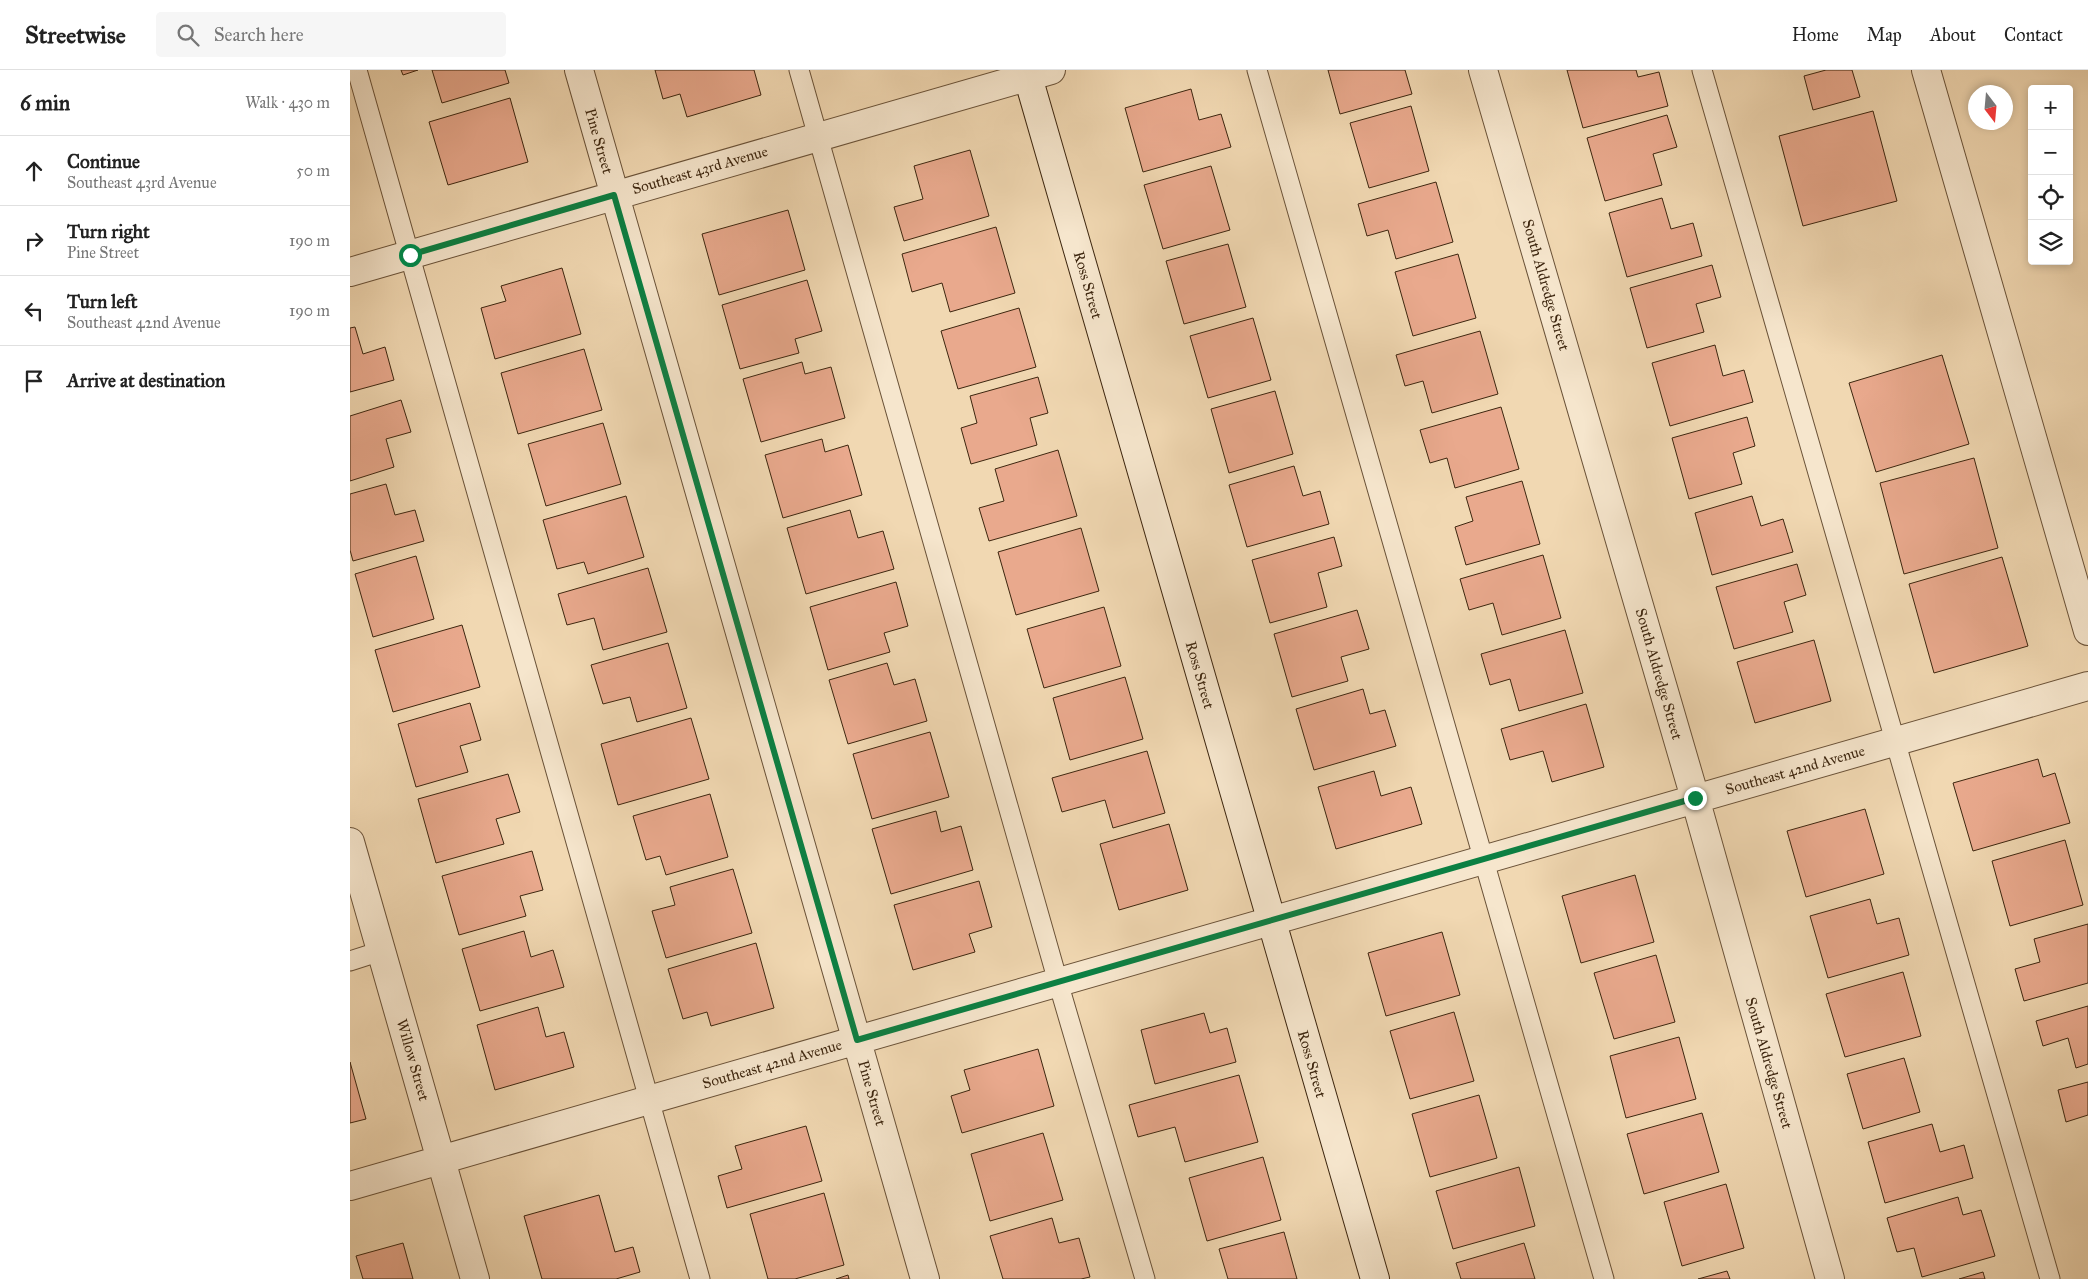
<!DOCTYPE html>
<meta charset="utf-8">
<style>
body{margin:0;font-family:"IM FELL Great Primer",serif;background:#f6f6f6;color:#222}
.controls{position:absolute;right:15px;top:15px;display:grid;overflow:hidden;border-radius:5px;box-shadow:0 2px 8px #0003}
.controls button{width:45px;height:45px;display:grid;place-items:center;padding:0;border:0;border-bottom:1px solid #e0e0e0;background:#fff;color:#222;font:25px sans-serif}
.compass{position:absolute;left:1618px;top:15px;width:45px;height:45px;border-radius:50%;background:#fff;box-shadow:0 2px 8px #0003;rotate:164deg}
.stop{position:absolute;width:15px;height:15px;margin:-11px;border:4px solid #0b8043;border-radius:50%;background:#fff}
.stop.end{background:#0b8043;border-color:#fff;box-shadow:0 1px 5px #0008}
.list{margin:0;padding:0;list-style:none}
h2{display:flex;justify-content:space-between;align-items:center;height:65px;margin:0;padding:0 20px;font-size:21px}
h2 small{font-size:16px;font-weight:400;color:#767676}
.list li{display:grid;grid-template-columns:32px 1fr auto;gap:15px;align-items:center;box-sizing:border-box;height:70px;padding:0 20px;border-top:1px solid #e0e0e0}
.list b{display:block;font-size:19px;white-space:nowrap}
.list p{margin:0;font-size:16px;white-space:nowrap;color:#767676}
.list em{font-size:16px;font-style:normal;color:#767676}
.icon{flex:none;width:28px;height:28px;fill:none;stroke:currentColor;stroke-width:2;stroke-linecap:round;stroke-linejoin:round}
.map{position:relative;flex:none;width:1738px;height:1209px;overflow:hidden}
header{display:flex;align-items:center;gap:30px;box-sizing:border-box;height:70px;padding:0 25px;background:#fff;border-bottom:1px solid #e0e0e0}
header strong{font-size:24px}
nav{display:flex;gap:28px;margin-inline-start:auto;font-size:18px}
.search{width:350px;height:45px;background:#f6f6f6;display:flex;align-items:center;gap:12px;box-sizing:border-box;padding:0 18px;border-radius:5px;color:#767676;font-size:19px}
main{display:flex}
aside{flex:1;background:#fff}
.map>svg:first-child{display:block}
.building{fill:#e9a98d;stroke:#3d260f}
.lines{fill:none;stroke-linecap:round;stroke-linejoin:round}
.lane-casing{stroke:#6a5238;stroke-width:21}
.street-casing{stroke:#6a5238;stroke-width:30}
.secondary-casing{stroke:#3d260f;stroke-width:30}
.lane{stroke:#f6e6cd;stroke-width:19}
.street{stroke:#f6e6cd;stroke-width:28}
.secondary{stroke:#f6e6cd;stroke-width:28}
.route{stroke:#0b8043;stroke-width:6}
.labels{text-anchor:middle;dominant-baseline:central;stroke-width:4.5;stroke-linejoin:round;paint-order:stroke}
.street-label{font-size:15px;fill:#3d260f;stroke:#f6e6cd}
</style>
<header>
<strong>Streetwise</strong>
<div class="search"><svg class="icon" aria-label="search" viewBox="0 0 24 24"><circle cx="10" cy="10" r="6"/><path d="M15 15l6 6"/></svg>Search here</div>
<nav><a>Home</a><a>Map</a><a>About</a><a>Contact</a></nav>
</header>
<main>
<aside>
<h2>6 min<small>Walk · 430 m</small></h2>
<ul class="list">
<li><svg class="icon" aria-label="ahead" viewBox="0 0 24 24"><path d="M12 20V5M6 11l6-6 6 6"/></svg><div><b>Continue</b><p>Southeast 43rd Avenue</p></div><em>50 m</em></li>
<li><svg class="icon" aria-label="right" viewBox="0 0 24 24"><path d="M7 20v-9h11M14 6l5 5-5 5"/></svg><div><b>Turn right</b><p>Pine Street</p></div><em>190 m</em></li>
<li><svg class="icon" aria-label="left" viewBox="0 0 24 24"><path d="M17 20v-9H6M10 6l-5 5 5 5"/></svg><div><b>Turn left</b><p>Southeast 42nd Avenue</p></div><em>190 m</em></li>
<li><svg class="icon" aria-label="arrive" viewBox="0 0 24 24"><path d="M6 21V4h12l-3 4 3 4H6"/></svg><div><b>Arrive at destination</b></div></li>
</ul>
</aside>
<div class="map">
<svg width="1738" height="1209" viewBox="0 0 1738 1209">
<rect width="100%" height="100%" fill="#f1d8b2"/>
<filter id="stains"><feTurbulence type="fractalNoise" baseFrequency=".004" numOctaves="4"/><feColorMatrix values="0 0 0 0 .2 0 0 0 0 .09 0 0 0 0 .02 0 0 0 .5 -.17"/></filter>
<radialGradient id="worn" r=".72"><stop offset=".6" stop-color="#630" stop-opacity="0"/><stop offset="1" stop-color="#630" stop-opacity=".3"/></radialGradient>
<path class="building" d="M51,0h17l-15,5z
M82,0h73l4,13 -67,20z
M305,0h99l7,25 -74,22 -7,-23 -17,5z
M978,0h77l7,24 -72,20z
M1217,0h69l2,7 21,-5 9,34 -85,22z
M1476,0h26l8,27 -47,13 -9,-34z
M841,19l8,31 22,-6 10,33 -88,25 -18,-64z
M160,28l18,64 -80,23 -19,-63z
M1061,36l18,65 -60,17 -19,-65z
M1523,41l24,90 -94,25 -24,-90z
M1317,45l10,32 -24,7 9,31 -57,16 -18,-63z
M620,80l19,66 -85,25 -10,-34 29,-8 -9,-33z
M861,96l19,64 -67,19 -19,-64z
M1086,112l17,60 -57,17 -8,-29 -21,6 -9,-32z
M1312,128l9,31 22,-6 9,33 -75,21 -18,-64z
M438,140l17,60 -86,25 -17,-61z
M646,157l19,66 -65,19 -8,-29 -30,9 -10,-38z
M878,174l18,63 -62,17 -18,-63z
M1108,184l18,64 -63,18 -18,-64z
M1362,195l9,32 -25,7 8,28 -57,16 -17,-60z
M212,198l19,66 -86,25 -14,-51 25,-7 -5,-15z
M457,210l15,51 -27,8 4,14 -59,16 -18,-64z
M669,238l17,59 -78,22 -17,-58z
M903,248l18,62 -63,18 -18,-62z
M5,257l8,27 22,-7 9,33 -44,12v-64z
M1130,261l18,63 -66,19 -9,-32 -18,5 -9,-31z
M1365,275l8,31 21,-6 9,32 -83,24 -18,-63z
M234,279l18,61 -84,24 -17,-61z
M1592,285l27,89 -93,28 -27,-89z
M452,292l3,12 26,-7 14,51 -84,24 -18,-63z
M688,307l10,36 -18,5 7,27 -66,19 -10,-36 16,-5 -7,-27z
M925,321l18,63 -64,19 -18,-64z
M51,330l10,32 -25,7 8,28 -44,14v-65z
M1151,337l18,62 -64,19 -8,-30 -17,5 -10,-33z
M1397,347l8,29 -22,7 9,31 -53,15 -17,-61z
M253,353l18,61 -75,22 -18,-62z
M472,369l3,13 23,-7 14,50 -79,23 -18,-63z
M708,380l19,66 -88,25 -10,-33 25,-7 -9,-32z
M1624,388l24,90 -94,26 -24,-91z
M944,396l9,30 17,-5 9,33 -82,23 -18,-62z
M1172,411l18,63 -74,21 -11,-38 18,-6 -7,-24z
M36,414l9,31 20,-5 9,31 -71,20 -3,-11v-56z
M276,426l18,61 -56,17 -4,-12 -27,7 -14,-49z
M1402,426l9,30 22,-7 10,33 -81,23 -17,-62z
M500,440l8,28 25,-7 11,38 -88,25 -19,-66z
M731,458l18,63 -83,24 -18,-63z
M984,467l8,29 -24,7 9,34 -57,16 -18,-63z
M1193,485l18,63 -59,17 -9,-32 -24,7 -9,-31z
M66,486l18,63 -61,18 -18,-63z
M1652,487l26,89 -94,27 -25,-89z
M1447,494l9,31 -22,7 9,30 -59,17 -18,-62z
M298,498l19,64 -64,18 -9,-32 -27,7 -9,-31z
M546,512l12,44 -24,7 6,19 -62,18 -18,-63z
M754,537l17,59 -77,22 -17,-59z
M1007,540l12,39 -28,8 7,24 -56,16 -18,-63z
M112,555l18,62 -87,25 -18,-62z
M1215,560l18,63 -64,18 -9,-32 -20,6 -9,-31z
M1464,570l17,61 -76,22 -18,-61z
M318,573l19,65 -50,14 -7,-25 -27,7 -12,-39z
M537,593l7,22 21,-6 12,42 -79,23 -19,-64z
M775,607l18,62 -73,21 -17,-62z
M1013,619l7,25 15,-4 11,36 -82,24 -18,-61z
M120,633l11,37 -21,6 8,26 -52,15 -18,-63z
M1236,634l18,63 -52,15 -9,-31 -33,9 -9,-31z
M341,648l18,61 -91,26 -17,-61z
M580,662l19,65 -77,22 -19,-65z
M797,681l18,62 -52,15 -8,-28 -43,12 -10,-34z
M1688,689l5,18 12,-4 15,50 -97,28 -20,-68z
M1024,701l7,25 30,-9 11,37 -86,25 -18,-62z
M158,704l12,38 -24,7 8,25 -68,19 -18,-64z
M360,724l18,63 -62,18 -6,-19 -14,4 -13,-44z
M1515,739l19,65 -78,23 -19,-66z
M586,741l5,21 20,-6 12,44 -82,24 -19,-65z
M819,754l19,66 -69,20 -19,-66z
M1715,770l18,65 -73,21 -18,-65z
M182,781l11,39 -23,6 6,20 -67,19 -17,-59z
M383,799l19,64 -86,25 -14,-47 23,-6 -5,-18z
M1285,805l19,67 -73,21 -19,-67z
M629,811l13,46 -23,7 6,18 -62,18 -19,-65z
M1520,829l7,25 22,-6 10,37 -81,23 -18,-62z
M1738,854v59l-64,18 -9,-32 25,-7 -6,-23z
M174,861l7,26 22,-7 11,37 -84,24 -18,-62z
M1092,862l18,63 -74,21 -18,-63z
M406,873l18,65 -63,18 -4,-14 -24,7 -15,-50z
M1306,885l19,67 -61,17 -20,-66z
M1553,902l18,64 -76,21 -19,-63z
M1738,936v58l-12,4 -8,-30 -25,8 -7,-25z
M188,937l8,30 18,-5 10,35 -79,23 -18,-65z
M1104,942l20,69 -64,18 -20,-68z
M854,943l6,20 17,-5 9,34 -81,22 -14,-54z
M1329,967l17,62 -70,19 -16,-62z
M688,979l16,57 -92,27 -11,-37 19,-6 -6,-20z
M1554,988l16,54 -57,17 -16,-55z
M0,992l16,57 -16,4z
M889,1005l19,67 -73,20 -10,-35 -37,10 -9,-32z
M1738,1012v33l-22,7 -8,-32z
M1129,1025l18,63 -67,19 -18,-63z
M1352,1043l17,59 -75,22 -17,-60z
M1582,1054l8,28 24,-7 9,33 -88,25 -17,-61z
M456,1056l16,55 -95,27 -9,-32 24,-7 -7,-23z
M693,1063l20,67 -73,21 -19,-67z
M913,1087l18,63 -74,21 -18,-63z
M1169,1097l16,59 -82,23 -17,-58z
M1376,1114l18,64 -62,18 -18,-64z
M474,1123l20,72 -49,14h-27l-18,-65z
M249,1125l16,57 18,-5 7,25 -24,7h-74l-18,-63z
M1608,1127l5,18 18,-5 14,46 -73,21 -8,-29 -17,4 -10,-34z
M702,1148l7,25 20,-5 11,39 -9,2h-78l-13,-43z
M934,1162l13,47h-69l-9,-30z
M53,1173l10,36h-50l-7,-23z
M1174,1173l11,36h-74l-5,-16z
M1377,1201l3,8h-32z
M1633,1202l2,7h-26z
M498,1205l1,4h-13z"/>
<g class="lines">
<g class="lane-casing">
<path id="lane" d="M7,0l343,1209
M449,0l259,912 87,297
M907,0l347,1209
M1352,0l348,1209
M0,891l31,-10"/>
</g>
<g class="street-casing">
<path id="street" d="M229,0l346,1209
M1133,0l212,728 135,481
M1576,0l162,561
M0,202l701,-202
M0,772l125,437
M0,1116l1738,-500"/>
</g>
<g class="secondary-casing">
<path id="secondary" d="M676,0l349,1209"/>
</g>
<use href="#lane" class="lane"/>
<use href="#street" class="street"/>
<use href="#secondary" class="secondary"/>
</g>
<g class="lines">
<path class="route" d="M60,185l204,-60 243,845 838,-242"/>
</g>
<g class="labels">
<g class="street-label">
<text transform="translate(249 71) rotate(74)">Pine Street</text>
<text transform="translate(350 100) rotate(-16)">Southeast 43rd Avenue</text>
<text transform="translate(738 215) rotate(74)">Ross Street</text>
<text transform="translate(1196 215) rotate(74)">South Aldredge Street</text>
<text transform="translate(1309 604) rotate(74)">South Aldredge Street</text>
<text transform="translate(850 605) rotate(74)">Ross Street</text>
<text transform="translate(1445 700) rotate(-16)">Southeast 42nd Avenue</text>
<text transform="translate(63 990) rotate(74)">Willow Street</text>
<text transform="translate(1419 993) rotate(74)">South Aldredge Street</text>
<text transform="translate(422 994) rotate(-16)">Southeast 42nd Avenue</text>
<text transform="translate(962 994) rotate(74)">Ross Street</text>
<text transform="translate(522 1023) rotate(74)">Pine Street</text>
</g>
</g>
<rect width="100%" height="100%" filter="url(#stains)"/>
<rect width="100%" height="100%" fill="url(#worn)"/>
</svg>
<div class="controls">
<button>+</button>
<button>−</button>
<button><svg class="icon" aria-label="locate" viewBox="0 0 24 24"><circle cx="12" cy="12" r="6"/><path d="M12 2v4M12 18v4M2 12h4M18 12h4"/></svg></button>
<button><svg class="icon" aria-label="layers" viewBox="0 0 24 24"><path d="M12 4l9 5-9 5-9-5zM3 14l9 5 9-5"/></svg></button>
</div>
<svg class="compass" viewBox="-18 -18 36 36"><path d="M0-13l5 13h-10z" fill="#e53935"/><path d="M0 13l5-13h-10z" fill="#767676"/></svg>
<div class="stop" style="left:60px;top:185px"></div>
<div class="stop end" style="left:1345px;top:728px"></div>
</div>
</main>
